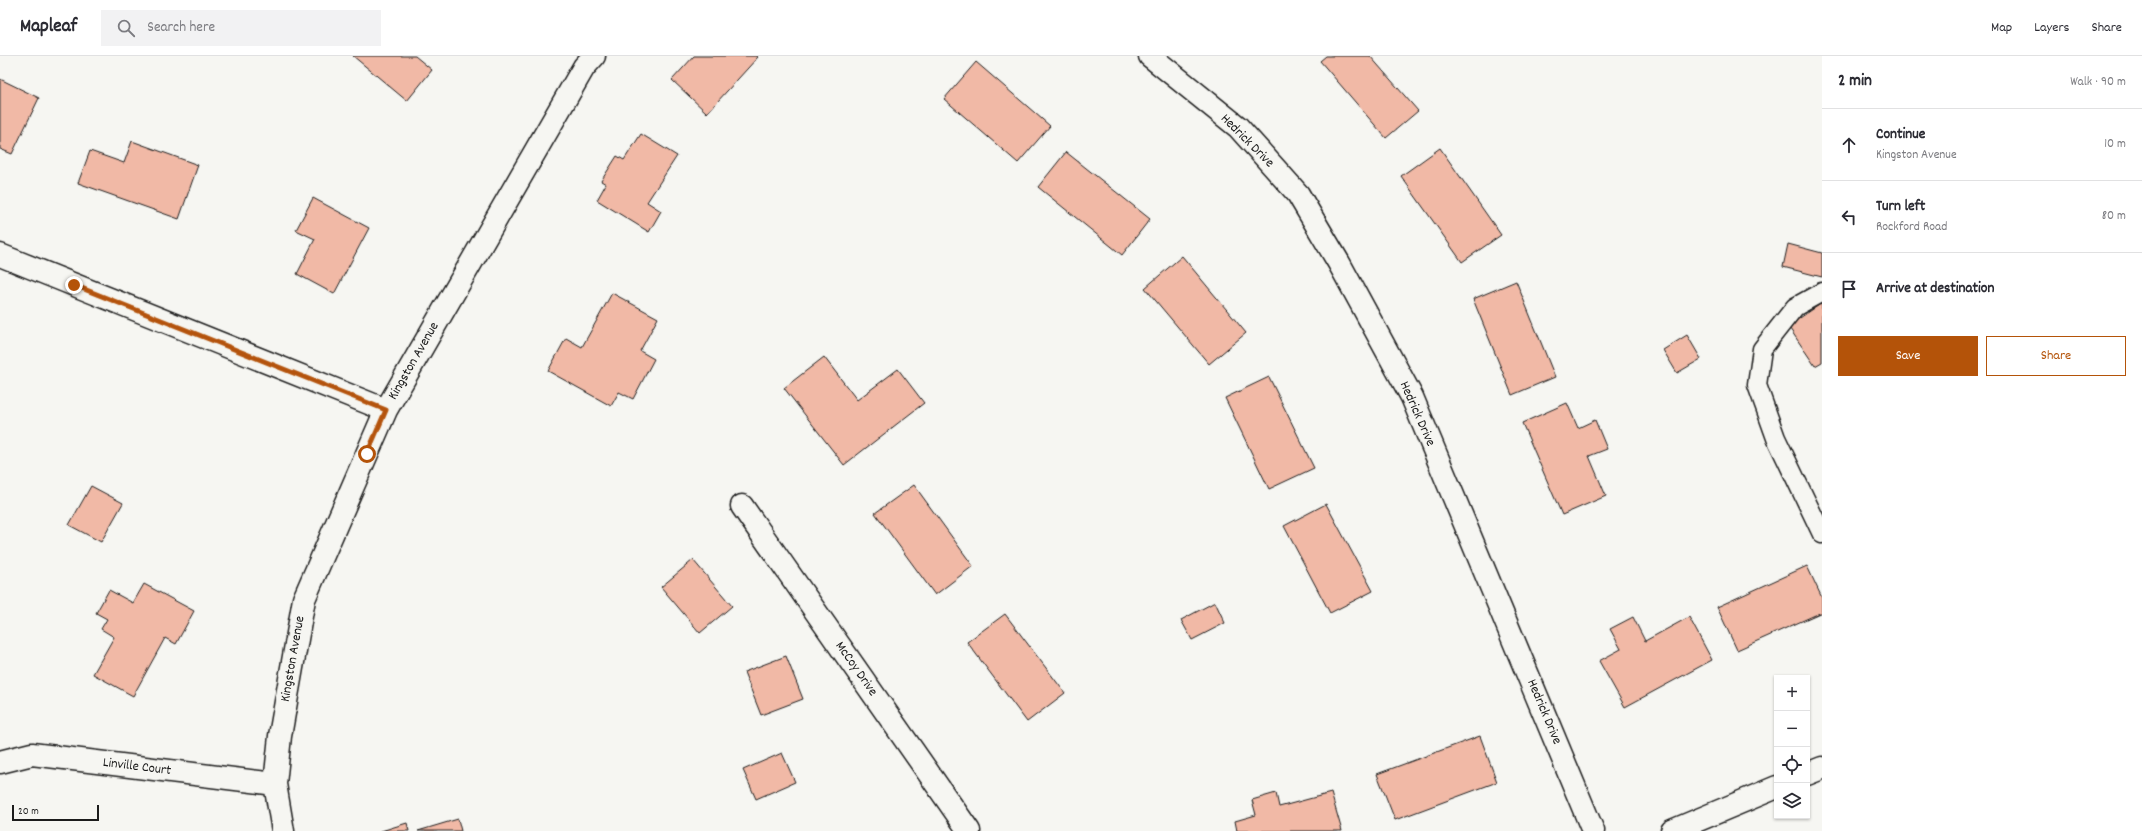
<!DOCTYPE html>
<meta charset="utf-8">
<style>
body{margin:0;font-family:Dekko,sans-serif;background:#f2f2f3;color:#2b2b33}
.controls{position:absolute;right:12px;bottom:12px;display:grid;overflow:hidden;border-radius:0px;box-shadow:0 1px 3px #0004}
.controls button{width:36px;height:36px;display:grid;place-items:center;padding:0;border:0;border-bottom:1px solid #e1e1e2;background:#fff;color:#2b2b33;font:20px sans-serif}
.scale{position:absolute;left:12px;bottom:10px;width:87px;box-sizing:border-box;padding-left:4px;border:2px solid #1c1c1c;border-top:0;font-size:11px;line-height:14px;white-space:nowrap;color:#1c1c1c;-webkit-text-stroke:3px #f6f6f2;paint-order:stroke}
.stop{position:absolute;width:12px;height:12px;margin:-9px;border:3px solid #b45309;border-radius:50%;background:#fff}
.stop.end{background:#b45309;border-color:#fff;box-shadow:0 1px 4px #0008}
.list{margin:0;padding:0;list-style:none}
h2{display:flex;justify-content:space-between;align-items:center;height:52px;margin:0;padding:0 16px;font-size:17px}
h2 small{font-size:13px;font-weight:400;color:#7c7c81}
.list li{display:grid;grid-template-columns:26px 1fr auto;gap:12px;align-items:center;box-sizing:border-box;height:72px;padding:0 16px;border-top:1px solid #e1e1e2}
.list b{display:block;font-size:15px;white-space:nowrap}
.list p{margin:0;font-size:13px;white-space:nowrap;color:#7c7c81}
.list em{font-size:13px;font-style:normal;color:#7c7c81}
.actions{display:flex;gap:8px;padding:12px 16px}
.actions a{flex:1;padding:9px 0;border:1px solid #b45309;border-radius:0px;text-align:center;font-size:14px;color:#b45309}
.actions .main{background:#b45309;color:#fff}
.icon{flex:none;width:22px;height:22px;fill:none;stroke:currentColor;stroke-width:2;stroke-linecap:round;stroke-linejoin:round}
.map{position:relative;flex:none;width:1822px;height:775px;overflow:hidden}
header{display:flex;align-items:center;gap:24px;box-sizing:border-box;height:56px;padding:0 20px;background:#fff;border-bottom:1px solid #e1e1e2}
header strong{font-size:19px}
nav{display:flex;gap:22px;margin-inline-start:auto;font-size:14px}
.search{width:280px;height:36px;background:#f2f2f3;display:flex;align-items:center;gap:10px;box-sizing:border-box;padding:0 14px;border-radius:0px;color:#7c7c81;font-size:15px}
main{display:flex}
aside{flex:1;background:#fff}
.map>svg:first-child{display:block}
.building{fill:#f1b9a6;stroke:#1c1c1c}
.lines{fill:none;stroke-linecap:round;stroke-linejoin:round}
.lane-casing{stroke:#1c1c1c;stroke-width:21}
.street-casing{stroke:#1c1c1c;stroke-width:25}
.secondary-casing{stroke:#1c1c1c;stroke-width:25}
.lane{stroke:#f6f6f2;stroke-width:18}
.street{stroke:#f6f6f2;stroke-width:22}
.secondary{stroke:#f6f6f2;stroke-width:22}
.route{stroke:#b45309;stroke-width:5}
.labels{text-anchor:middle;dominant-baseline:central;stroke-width:3;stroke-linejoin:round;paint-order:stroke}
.street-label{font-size:14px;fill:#1c1c1c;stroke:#f6f6f2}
</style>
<header>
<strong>Mapleaf</strong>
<div class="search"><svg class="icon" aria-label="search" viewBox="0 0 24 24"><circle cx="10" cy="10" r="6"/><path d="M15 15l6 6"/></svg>Search here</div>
<nav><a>Map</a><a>Layers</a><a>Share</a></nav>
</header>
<main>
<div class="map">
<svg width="1822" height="775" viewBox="0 0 1822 775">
<rect width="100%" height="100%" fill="#f6f6f2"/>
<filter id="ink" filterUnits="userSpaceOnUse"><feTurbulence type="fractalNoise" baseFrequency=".025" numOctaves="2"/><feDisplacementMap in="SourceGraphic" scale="8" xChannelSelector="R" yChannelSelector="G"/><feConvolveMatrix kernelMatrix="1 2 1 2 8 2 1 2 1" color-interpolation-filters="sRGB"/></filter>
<g filter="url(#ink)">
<path class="building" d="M353,0h62l17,14 -25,31z
M694,0h63l1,1 -51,56 -35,-33z
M1326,0h44l48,55 -32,27 -66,-77z
M976,6l74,64 -32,37 -74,-64z
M0,23l39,19 -27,56 -12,-5z
M641,78l36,22 -30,46 14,9 -12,21 -52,-32 9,-16 -5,-3 16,-25 7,4z
M132,85l66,24 -19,54 -101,-36 12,-32 34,12z
M1440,92l61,87 -39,27 -61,-86z
M1066,96l84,67 -28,36 -84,-68z
M313,142l56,30 -35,66 -37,-20 18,-35 -19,-9z
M1788,188l34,9v24l-39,-10z
M1182,200l64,77 -37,31 -64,-76z
M1516,225l39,96 -43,18 -39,-96z
M612,237l46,25 -18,33 14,8 -21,40 -14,-7 -8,14 -63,-35 18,-33 16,9z
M1822,247v59l-7,4 -27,-40z
M1687,279l14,24 -24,14 -14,-23z
M824,301l33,43 41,-31 26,34 -80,62 -60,-77z
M1269,321l45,91 -45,21 -44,-91z
M1567,347l11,25 17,-8 12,29 -18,7 17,40 -44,19 -40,-92z
M914,429l59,81 -38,29 -60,-82z
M91,430l32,17 -22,39 -32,-17z
M1326,448l47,87 -43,22 -46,-87z
M693,504l39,46 -32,27 -39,-46z
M1807,510l15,32v14l-85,38 -20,-43z
M144,528l50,27 -18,33 -11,-6 -32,58 -40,-22 21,-37 -13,-8 6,-10 -11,-6 13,-23 24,13z
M1215,546l10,21 -33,17 -11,-20z
M1005,558l60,79 -38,29 -60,-80z
M1633,561l12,24 44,-24 23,43 -87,47 -26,-46 22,-12 -11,-20z
M786,600l17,43 -42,16 -17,-43z
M1480,680l17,46 -102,38 -18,-46z
M782,697l13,29 -39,17 -13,-29z
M1276,737l3,14 52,-14 11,38h-105l-2,-10 21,-6 -4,-15z
M458,763l3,12h-43z
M407,767l2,8h-28z"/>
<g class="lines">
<g class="lane-casing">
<path id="lane" d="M1822,236l-27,15 -33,42 -5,36 19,53 46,96"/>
</g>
<g class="street-casing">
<path id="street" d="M1150,0l88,71 60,67 41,69 73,134 181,434
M0,199l386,155
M742,450l227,325
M0,706l32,-8 243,30
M283,775l-8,-47 5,-48 24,-137 82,-189 198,-343 10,-11"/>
</g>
<g class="secondary-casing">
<path id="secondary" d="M1807,718l15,-6
M1672,775l105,-44"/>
</g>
<use href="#lane" class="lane"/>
<use href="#street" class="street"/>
<use href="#secondary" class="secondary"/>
</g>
</g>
<g class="lines" filter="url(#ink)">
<path class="route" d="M74,229l312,125 -19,44"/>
</g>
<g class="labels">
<g class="street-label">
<text transform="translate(1247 85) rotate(45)">Hedrick Drive</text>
<text transform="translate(414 305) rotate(-60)">Kingston Avenue</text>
<text transform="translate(1417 358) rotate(66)">Hedrick Drive</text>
<text transform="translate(293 603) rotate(-80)">Kingston Avenue</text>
<text transform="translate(856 613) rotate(55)">McCoy Drive</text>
<text transform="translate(1544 656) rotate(67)">Hedrick Drive</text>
<text transform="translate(137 711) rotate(7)">Linville Court</text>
</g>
</g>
</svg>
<div class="controls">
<button>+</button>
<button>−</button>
<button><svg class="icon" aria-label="locate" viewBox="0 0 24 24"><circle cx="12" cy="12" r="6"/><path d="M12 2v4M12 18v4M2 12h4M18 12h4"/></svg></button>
<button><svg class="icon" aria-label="layers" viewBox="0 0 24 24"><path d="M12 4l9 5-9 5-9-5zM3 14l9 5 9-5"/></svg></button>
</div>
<div class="scale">20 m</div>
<div class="stop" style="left:367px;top:398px"></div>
<div class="stop end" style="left:74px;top:229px"></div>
</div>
<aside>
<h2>2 min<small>Walk · 90 m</small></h2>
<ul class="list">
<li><svg class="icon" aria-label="ahead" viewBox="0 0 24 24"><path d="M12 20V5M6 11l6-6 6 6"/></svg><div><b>Continue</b><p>Kingston Avenue</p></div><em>10 m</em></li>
<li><svg class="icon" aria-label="left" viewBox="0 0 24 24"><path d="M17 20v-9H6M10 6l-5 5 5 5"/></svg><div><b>Turn left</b><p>Rockford Road</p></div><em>80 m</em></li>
<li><svg class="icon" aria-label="arrive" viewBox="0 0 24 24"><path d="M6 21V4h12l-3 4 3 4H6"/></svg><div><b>Arrive at destination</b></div></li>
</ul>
<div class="actions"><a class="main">Save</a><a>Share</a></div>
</aside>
</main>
